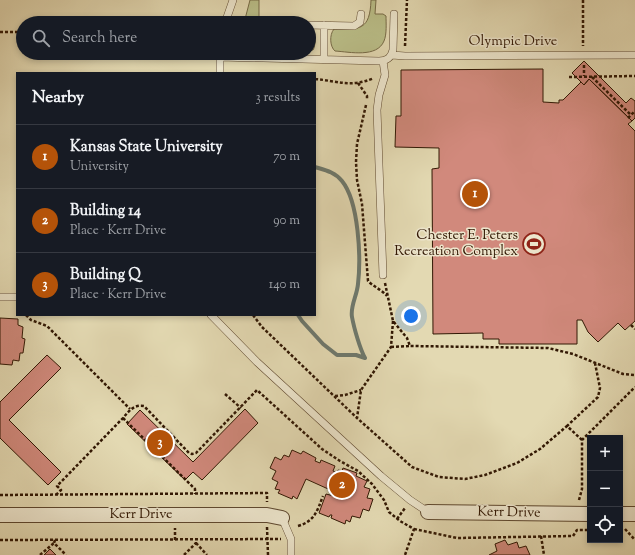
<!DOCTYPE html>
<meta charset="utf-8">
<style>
body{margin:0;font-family:"Sorts Mill Goudy",serif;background:#20242c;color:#f1f3f6}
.controls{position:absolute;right:12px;bottom:12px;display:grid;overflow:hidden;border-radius:0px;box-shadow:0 2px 6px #0003}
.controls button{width:36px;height:36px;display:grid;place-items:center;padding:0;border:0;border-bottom:1px solid #363941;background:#171b24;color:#f1f3f6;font:20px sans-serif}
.you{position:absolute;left:411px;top:316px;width:14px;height:14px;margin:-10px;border:3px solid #fff;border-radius:50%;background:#1a73e8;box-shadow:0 0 0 6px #1a73e833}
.badge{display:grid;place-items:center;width:26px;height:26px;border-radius:50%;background:#b45309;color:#fff;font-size:13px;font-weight:700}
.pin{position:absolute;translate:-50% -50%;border:2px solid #fff;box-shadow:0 1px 4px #0006}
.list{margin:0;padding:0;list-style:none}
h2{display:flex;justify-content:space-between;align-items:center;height:52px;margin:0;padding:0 16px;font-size:17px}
h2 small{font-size:13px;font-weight:400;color:#9ea1a6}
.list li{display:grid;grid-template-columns:26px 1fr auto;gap:12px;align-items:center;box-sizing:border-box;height:64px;padding:0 16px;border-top:1px solid #363941}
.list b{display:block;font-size:15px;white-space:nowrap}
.list p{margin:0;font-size:13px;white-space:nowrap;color:#9ea1a6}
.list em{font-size:13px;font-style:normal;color:#9ea1a6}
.icon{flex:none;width:22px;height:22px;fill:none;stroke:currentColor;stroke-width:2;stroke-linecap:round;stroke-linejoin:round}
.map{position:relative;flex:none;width:635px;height:555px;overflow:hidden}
.search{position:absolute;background:#171b24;box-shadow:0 2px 6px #0003;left:16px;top:16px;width:300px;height:44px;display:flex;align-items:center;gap:10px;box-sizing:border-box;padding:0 14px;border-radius:22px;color:#9ea1a6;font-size:15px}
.panel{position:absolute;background:#171b24;box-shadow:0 2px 6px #0003;left:16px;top:72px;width:300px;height:244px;border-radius:0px}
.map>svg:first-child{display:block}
.green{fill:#babe88;stroke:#766a46}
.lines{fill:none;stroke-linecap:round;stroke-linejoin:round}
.stream{stroke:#6e786c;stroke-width:4}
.building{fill:#d1897c;stroke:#311703}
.lane-casing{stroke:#5e482f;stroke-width:8}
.street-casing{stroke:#5e482f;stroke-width:16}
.path{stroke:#311703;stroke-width:2.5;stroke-dasharray:3 2;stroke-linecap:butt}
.lane{stroke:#ede6cd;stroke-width:7}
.street{stroke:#ede6cd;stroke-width:14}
.labels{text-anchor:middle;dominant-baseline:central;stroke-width:3;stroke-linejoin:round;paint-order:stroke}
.street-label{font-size:14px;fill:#311703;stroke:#ede6cd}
.poi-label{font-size:14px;fill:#311703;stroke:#ede6cd;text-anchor:end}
</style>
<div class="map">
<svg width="635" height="555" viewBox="0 0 635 555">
<rect width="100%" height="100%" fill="#e3d9b2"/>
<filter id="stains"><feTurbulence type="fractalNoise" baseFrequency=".005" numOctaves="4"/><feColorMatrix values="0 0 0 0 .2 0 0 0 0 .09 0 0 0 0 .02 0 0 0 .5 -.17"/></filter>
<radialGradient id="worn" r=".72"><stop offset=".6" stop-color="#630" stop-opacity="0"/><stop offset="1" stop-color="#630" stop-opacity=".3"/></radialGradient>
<path class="green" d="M250,0h9v23h-15z
M371,0h5l-1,14h8l3,2c0,7 1,18 -2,25 -7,17 -34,11 -49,10 -5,-4 -6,-16 -1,-22 26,1 36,1 37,-29z
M309,28c8,4 7,12 5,20l-1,2h-4z"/>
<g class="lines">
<path class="stream" d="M315,167c10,3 20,5 27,14 17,21 19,77 16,103 -1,12 -8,22 -6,33 2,11 8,32 13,41
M298,315l4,6 21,23 14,11h19l9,3"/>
</g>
<path class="building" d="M584,61l42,42 5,-5 4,3v17l-3,3 -43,-42 -5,6 -12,-12z
M543,69v33l16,1v-3h4l18,-18 3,3 5,-6 43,42 -4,3 7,7v190l-10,9 -7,-7 -20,19 -10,-10 -6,-12h-5v24h-78v-5h-16v-6l-50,1 -1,-165 7,-1v-20l-44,-1 1,-31h5v-46z
M0,318l18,1v6l5,2 -1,11 3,1 -2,14h-3l-1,8 -6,-1 -1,5 -12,-1z
M47,355l14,13 -52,52 52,52 -13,13 -48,-47v-36z
M245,409l13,14 -56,57 -9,-8 -8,8 -58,-56 13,-14 53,52z
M292,450l9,4 2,-3 13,7 -1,3 5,2 1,-3 14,6 -2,5 4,2 1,-3 4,1 1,-3 14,5 -1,3 11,5 -3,6 6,2 -3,9 6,1 -4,12 -6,-2 -3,9 -8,-2 -2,6 -4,-2 -1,4 -14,-6 1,-3h-2l-1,2 -10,-4 7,-19 8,2 1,-3 -5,-1 1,-2 -5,-2 -20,-9 -9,20 -4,-3 -1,3 -14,-6 2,-3 -5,-1 3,-7 -6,-3 4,-8 -6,-3 5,-11 6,3 3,-5 5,2z
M505,540l3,5 9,-3 2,6 7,-2 4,9h-41l8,-4 -2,-7z
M50,549l6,6h-12z"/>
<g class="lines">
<g class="lane-casing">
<path id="lane" d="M225,23l8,-23
M309,25l45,1 6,-4 1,-8
M392,55l13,1 230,-1
M220,57l159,4c8,0 12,-3 14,-11l1,-36
M324,60v-35
M383,61l2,14 -6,20 -2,15 6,165
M220,73v-20
M0,297h17
M211,315l46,47 124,114 29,24 18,12
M282,518l9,21v16"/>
</g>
<g class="street-casing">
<path id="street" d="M428,512l162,2
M620,514h15
M0,515h267l15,3"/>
</g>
<path class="path" d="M583,0v46
M0,32h23
M405,46l2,-46
M584,65v11
M569,77l66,-1
M592,77l39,38
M315,79c24,2 35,9 59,-1
M358,83l9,13v4
M366,105l-9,39 -1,18 1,18 5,24 6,77c6,6 14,9 19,15
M628,118l7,-7
M385,283l8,38 14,17 3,8 138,2 25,6 50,20 12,1
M26,315l5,5 16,6 83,83
M253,315l9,12 95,91
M393,321l-2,26 -30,43 -4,28 55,49 27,10 26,2 20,-4 32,-12 23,-14 27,-23
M631,325l4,4
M391,347l19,-1
M225,394l16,14
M335,396l10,-1 16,-5
M123,418l72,71v5
M582,440l-15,-14 31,-29 2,-9 -5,-25
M0,495l267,-2v9
M56,495l5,-5 -4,-4 66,-68c6,-7 11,-14 21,-12l45,47 3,1 4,-1 61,-63 65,59 18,12 18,10 14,13 12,16 5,12 11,9 14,8 -9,26
M579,500l3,-11v-49l53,-53
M397,519l8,-11
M298,526c17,-5 19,-15 25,-30
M267,527l1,28
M414,529l43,9 116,-2 4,-6h13
M620,529h5l10,11
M541,536l3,19
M0,540l281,-1
M55,540l-1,3 12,12
M175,540v-12
M196,543l11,12
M40,555l14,-12
M184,555l12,-12v-3"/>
<use href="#lane" class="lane"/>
<use href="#street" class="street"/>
</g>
<defs>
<g id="stadium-ring" transform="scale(1.15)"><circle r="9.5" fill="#ede6cd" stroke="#8f2418" stroke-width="1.5"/><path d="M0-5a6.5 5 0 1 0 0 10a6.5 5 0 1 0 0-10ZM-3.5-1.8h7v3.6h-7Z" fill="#8f2418"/></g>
</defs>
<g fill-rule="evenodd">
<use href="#stadium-ring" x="534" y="244"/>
</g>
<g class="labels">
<g class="street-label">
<text x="513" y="42">Olympic Drive</text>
<text transform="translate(509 513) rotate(1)">Kerr Drive</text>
<text x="141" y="515">Kerr Drive</text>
</g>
<g class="poi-label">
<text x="518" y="236">Chester E. Peters<tspan x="518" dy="16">Recreation Complex</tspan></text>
</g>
</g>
<rect width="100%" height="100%" filter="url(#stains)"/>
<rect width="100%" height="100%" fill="url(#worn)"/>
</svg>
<div class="controls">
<button>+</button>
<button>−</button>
<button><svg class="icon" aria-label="locate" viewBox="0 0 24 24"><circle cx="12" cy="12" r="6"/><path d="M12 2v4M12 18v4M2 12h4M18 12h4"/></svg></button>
</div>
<div class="you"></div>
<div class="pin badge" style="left:475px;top:194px">1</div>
<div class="pin badge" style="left:342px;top:485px">2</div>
<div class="pin badge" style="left:160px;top:443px">3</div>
<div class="search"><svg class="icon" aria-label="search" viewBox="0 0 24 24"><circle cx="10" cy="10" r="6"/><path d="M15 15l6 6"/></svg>Search here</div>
<section class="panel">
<h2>Nearby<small>3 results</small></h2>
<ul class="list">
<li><span class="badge">1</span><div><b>Kansas State University</b><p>University</p></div><em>70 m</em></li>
<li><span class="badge">2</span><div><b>Building 14</b><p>Place · Kerr Drive</p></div><em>90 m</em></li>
<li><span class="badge">3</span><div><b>Building Q</b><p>Place · Kerr Drive</p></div><em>140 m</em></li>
</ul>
</section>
</div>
